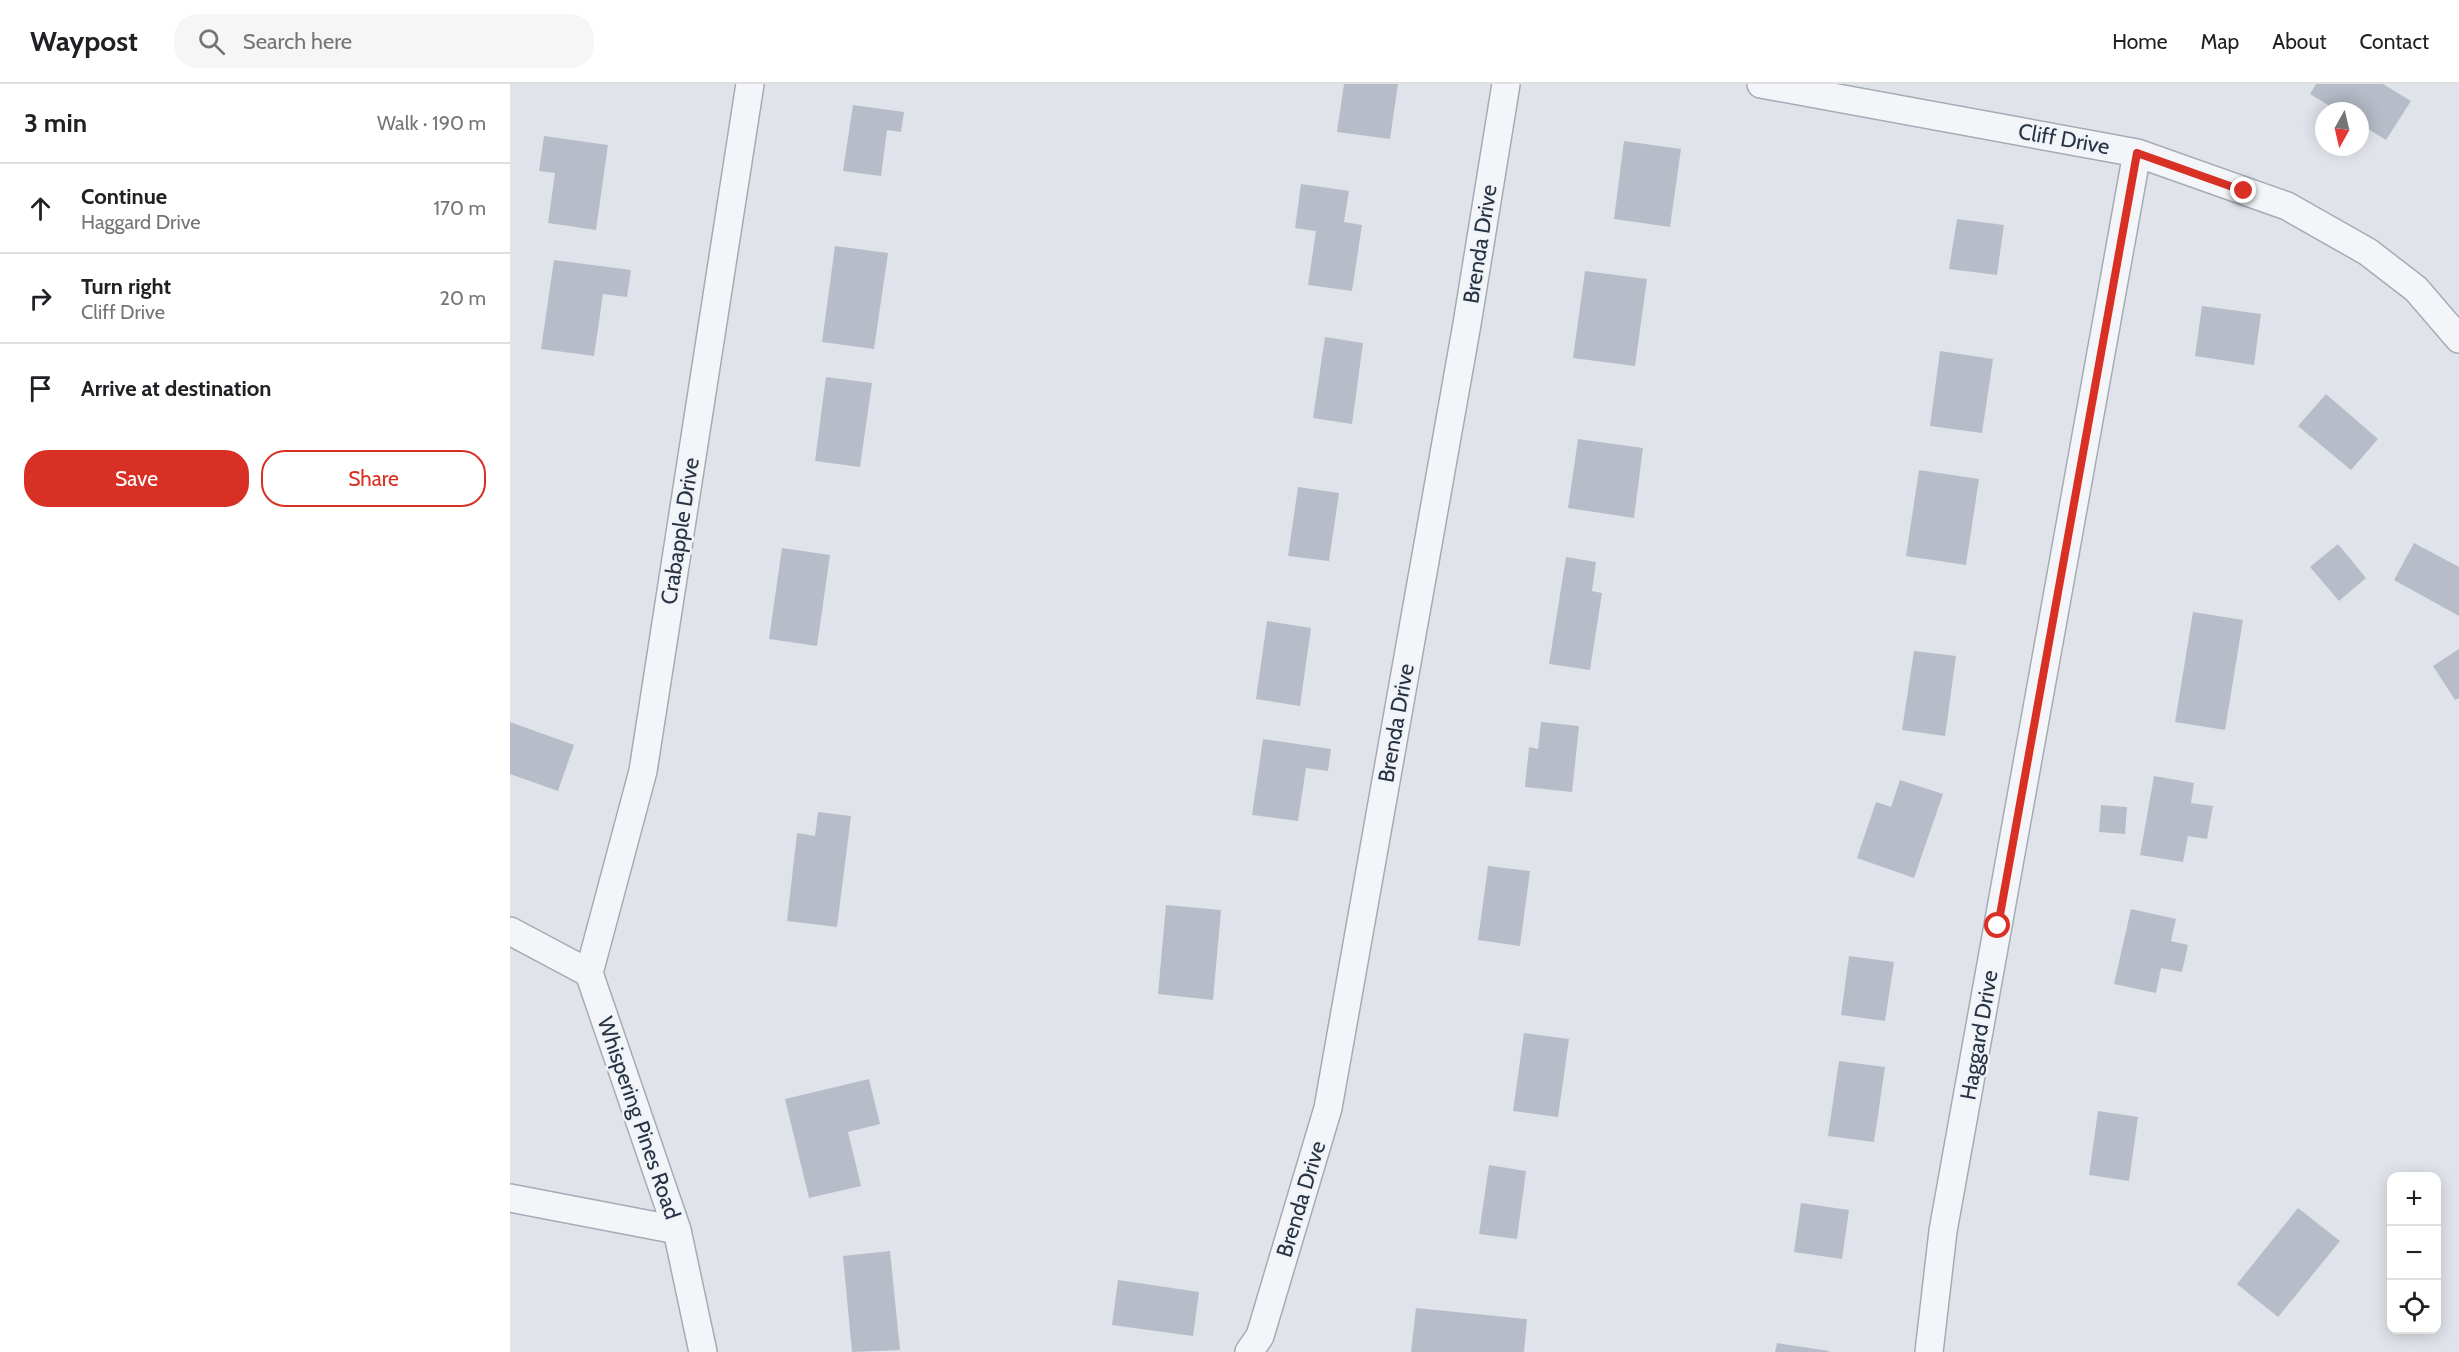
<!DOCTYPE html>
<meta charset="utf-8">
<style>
body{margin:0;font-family:Cabin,sans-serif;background:#f6f6f6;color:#202124}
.controls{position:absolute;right:18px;bottom:18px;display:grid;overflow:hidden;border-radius:12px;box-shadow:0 3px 15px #0003}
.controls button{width:54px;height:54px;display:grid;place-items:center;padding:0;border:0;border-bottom:2px solid #e0e0e0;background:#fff;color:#202124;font:30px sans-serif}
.compass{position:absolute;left:1805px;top:18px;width:54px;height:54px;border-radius:50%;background:#fff;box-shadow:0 3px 15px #0003;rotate:188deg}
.stop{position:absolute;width:18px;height:18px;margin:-14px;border:4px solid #d93025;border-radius:50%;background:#fff}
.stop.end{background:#d93025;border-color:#fff;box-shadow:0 2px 6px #0008}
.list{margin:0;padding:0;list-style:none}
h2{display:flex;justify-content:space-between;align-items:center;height:78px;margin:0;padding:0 24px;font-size:26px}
h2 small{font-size:20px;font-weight:400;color:#757577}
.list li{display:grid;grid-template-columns:39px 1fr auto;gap:18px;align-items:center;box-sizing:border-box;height:90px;padding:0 24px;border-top:2px solid #e0e0e0}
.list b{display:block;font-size:22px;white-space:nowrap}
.list p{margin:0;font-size:20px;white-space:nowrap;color:#757577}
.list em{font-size:20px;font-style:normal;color:#757577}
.actions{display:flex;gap:12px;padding:18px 24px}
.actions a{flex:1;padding:14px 0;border:2px solid #d93025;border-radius:24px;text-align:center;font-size:21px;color:#d93025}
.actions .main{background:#d93025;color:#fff}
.icon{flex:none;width:33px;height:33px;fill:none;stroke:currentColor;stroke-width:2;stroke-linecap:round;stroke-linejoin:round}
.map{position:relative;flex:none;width:1949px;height:1268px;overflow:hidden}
header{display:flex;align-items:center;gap:36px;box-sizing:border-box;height:84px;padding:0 30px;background:#fff;border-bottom:2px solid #e0e0e0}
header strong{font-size:28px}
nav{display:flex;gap:33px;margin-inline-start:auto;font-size:21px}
.search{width:420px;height:54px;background:#f6f6f6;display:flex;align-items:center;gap:15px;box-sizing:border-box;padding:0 21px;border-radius:24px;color:#757577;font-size:22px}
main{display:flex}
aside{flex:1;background:#fff}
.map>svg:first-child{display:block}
.building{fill:#b7bdc8}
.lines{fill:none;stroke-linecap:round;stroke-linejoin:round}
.street-casing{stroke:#a5abb5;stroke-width:30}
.street{stroke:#f3f5f8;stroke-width:27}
.route{stroke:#d93025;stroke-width:8}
.labels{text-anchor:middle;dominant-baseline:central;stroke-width:5;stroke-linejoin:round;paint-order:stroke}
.street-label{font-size:22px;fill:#273243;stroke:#f0f3f8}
</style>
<header>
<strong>Waypost</strong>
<div class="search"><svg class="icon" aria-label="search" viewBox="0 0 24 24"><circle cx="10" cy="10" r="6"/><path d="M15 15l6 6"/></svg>Search here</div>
<nav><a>Home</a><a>Map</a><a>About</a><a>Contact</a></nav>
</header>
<main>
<aside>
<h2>3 min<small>Walk · 190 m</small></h2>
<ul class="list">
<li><svg class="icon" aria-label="ahead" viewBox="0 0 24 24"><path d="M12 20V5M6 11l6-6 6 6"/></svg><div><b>Continue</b><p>Haggard Drive</p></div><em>170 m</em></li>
<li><svg class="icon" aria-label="right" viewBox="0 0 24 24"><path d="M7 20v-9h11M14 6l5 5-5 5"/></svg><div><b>Turn right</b><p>Cliff Drive</p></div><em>20 m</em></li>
<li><svg class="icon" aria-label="arrive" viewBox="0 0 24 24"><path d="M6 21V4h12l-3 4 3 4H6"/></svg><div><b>Arrive at destination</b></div></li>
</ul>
<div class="actions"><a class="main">Save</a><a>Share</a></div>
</aside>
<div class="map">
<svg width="1949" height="1268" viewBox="0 0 1949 1268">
<rect width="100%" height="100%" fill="#e0e4ea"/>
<path class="building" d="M834,0h54l-8,55 -53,-7z
M1806,0h67l28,17 -25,39 -26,-16v-13h-22l-28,-17z
M343,21l51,7 -3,20 -14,-2 -6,46 -38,-5z
M34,52l64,9 -12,85 -48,-7 7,-50 -16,-2z
M1114,57l57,8 -11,78 -56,-8z
M791,100l48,7 -5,31 18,3 -10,66 -44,-6 8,-54 -21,-3z
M1447,135l47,6 -7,50 -48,-6z
M325,162l53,7 -14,96 -52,-7z
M44,176l77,10 -4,27 -24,-3 -9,62 -53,-7z
M1075,187l62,8 -12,87 -62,-8z
M1692,222l59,8 -7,51 -59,-9z
M815,253l38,6 -11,81 -39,-6z
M1430,267l53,8 -11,74 -52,-7z
M316,293l46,6 -12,84 -45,-6z
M1816,310l52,45 -27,31 -53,-44z
M1068,355l65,9 -9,70 -66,-10z
M1409,386l60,9 -13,86 -60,-9z
M788,403l41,6 -10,68 -41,-5z
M1904,459l45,24v49l-65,-36z
M1828,460l28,34 -27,23 -29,-34z
M272,464l48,7 -13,91 -48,-7z
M1056,473l30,5 -4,29 10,2 -12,77 -41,-6z
M1683,528l50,8 -18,110 -50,-8z
M757,537l44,7 -11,78 -44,-7z
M1949,565v49l-4,2 -22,-34z
M1404,567l42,5 -11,80 -43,-6z
M0,638l64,23 -16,46 -48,-17z
M1031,638l38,4 -7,66 -47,-5 4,-40 9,2z
M753,655l68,10 -3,22 -22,-3 -8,53 -46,-6z
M1644,692l40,7 -3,20 22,3 -6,33 -19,-3 -5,26 -43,-7z
M1390,696l43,14 -29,84 -57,-20 19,-56 15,5z
M1591,721l26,2 -2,27 -26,-2z
M308,728l33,4 -14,111 -50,-6 10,-88 18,3z
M978,782l42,5 -10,75 -42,-6z
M656,821l55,5 -8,90 -55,-6z
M1621,825l45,10 -5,22 17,4 -6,27 -21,-4 -5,25 -42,-9z
M1339,872l45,6 -9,59 -44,-6z
M1014,949l45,6 -11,78 -45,-6z
M1329,977l46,6 -11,75 -46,-6z
M359,995l11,45 -32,8 13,54 -52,12 -24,-99z
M1588,1027l40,6 -9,64 -40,-6z
M979,1081l37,6 -9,68 -38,-5z
M1291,1119l48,7 -7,49 -48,-7z
M1788,1124l42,33 -62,76 -41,-33z
M380,1167l10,99 -48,2 -9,-96z
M608,1196l81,12 -6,44 -81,-11z
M906,1224l111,11 -3,33h-113z
M1267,1259l52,8v1h-54z"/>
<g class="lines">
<g class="street-casing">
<path id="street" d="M1251,0l376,69 150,53 81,46 48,37 43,50
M0,847l79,42 88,257 26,122
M79,889l54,-202 107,-687
M0,1114l167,32
M739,1268l11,-16 68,-228 139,-784 39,-240
M1419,1268l14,-121 194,-1078"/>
</g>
<use href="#street" class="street"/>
</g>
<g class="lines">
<path class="route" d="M1488,842l139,-773 107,38"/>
</g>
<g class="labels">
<g class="street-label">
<text transform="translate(1554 55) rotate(10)">Cliff Drive</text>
<text transform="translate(970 160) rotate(-81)">Brenda Drive</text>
<text transform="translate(170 447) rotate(-81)">Crabapple Drive</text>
<text transform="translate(886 639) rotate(-80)">Brenda Drive</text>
<text transform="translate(1469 951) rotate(-80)">Haggard Drive</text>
<text transform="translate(129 1034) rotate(71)">Whispering Pines Road</text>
<text transform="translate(791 1115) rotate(-73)">Brenda Drive</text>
</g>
</g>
</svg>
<div class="controls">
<button>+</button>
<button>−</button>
<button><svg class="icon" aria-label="locate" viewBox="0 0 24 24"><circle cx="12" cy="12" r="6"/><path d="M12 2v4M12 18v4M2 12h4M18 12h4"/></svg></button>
</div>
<svg class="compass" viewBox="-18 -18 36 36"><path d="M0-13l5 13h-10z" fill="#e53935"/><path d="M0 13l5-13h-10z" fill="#757577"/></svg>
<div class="stop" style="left:1488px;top:842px"></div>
<div class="stop end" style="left:1734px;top:107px"></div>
</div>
</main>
